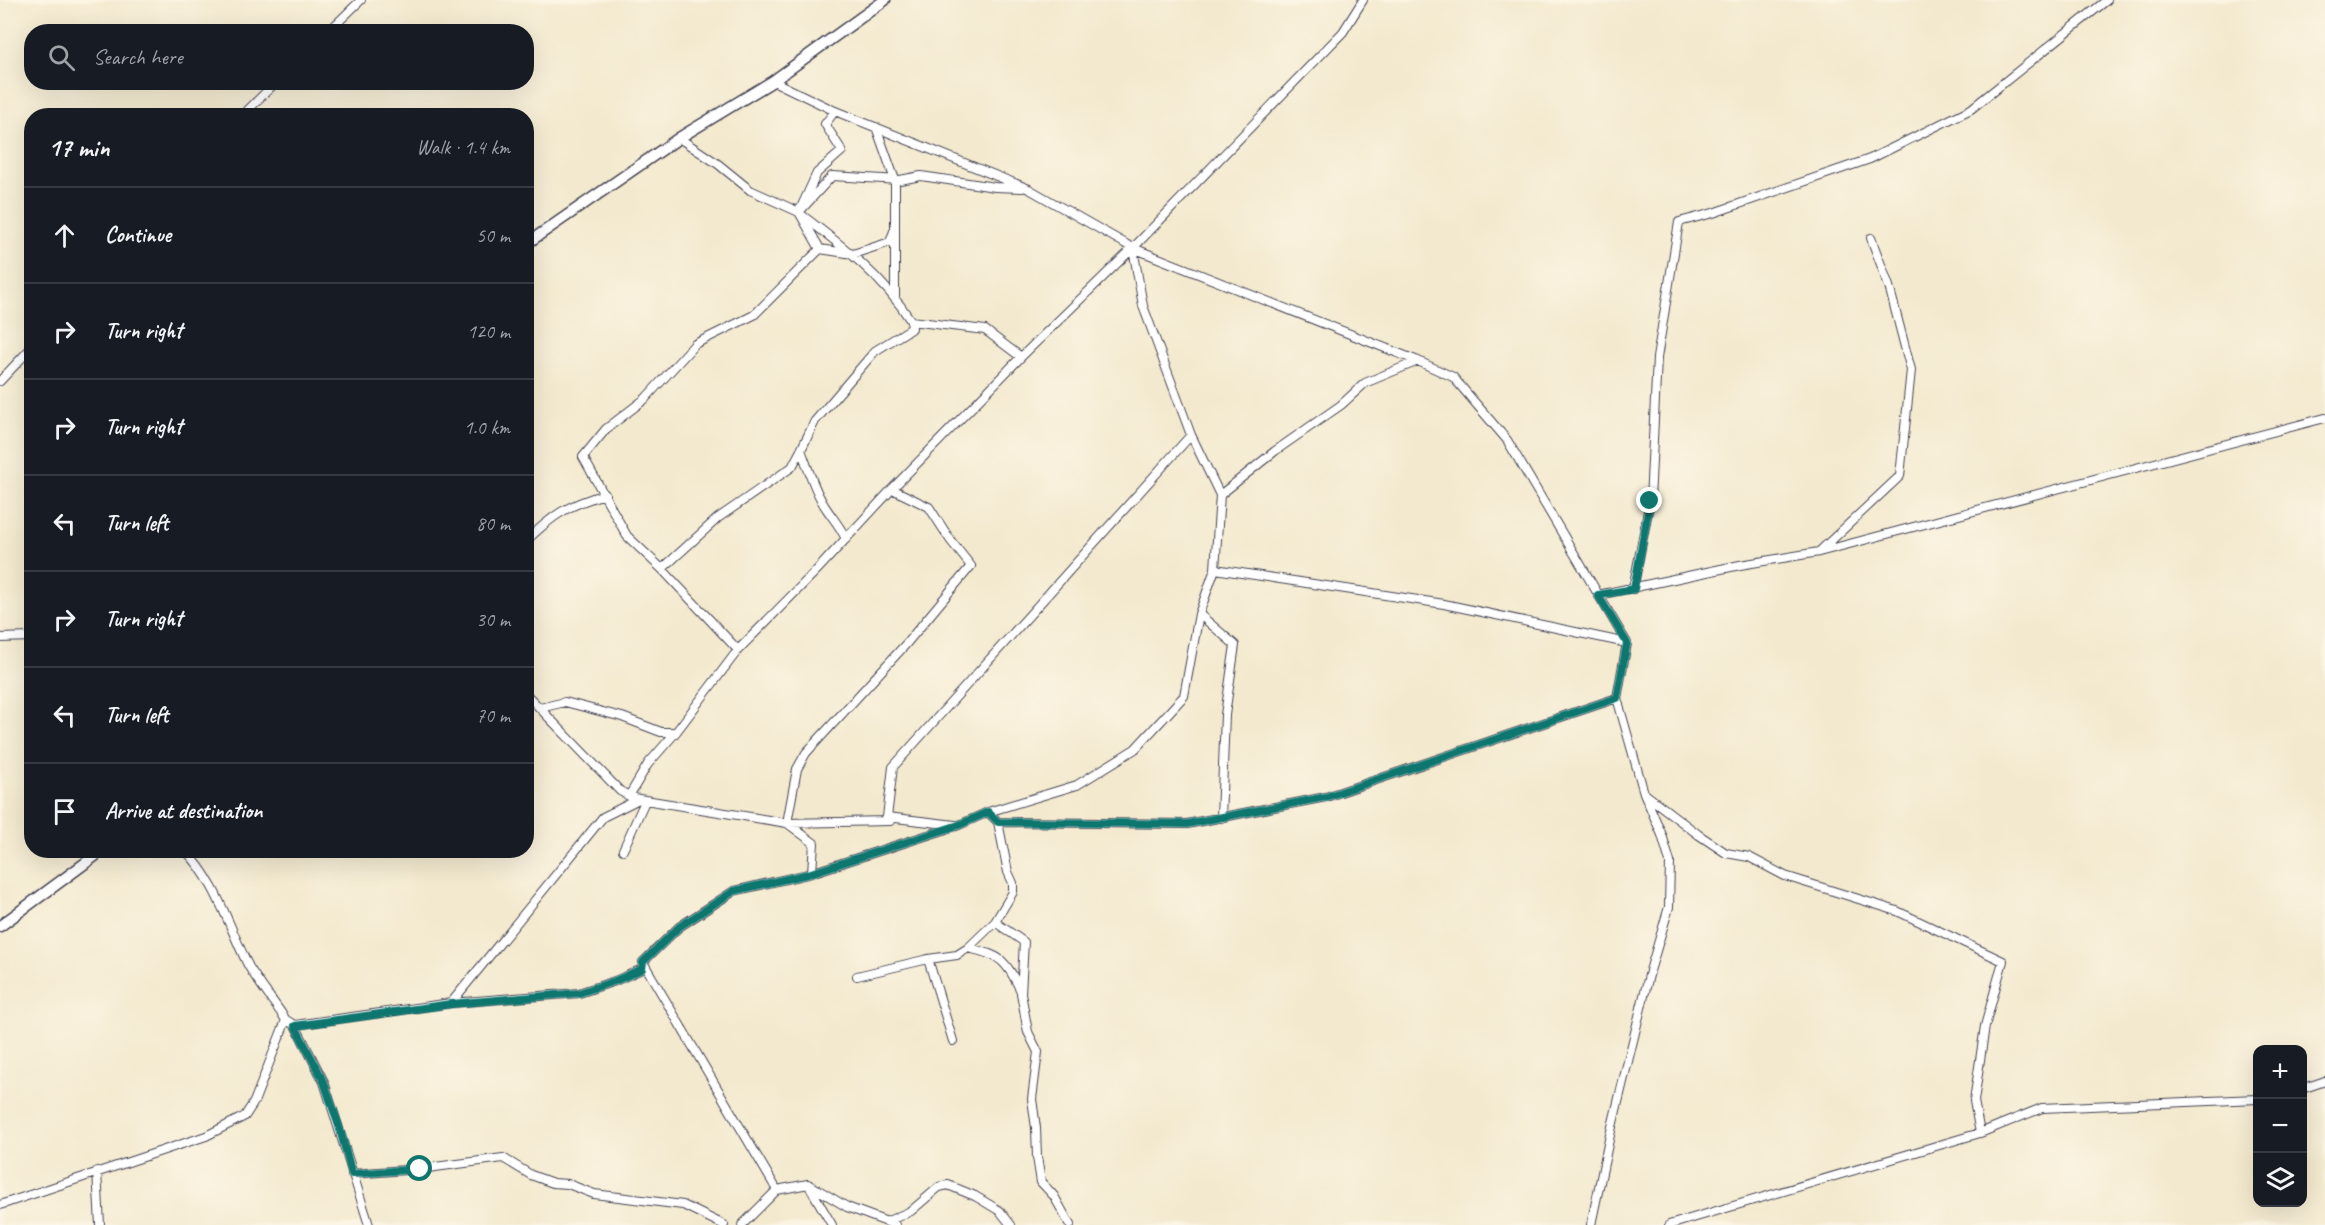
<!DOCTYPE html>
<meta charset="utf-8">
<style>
body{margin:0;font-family:Caveat,sans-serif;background:#242831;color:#f1f3f6}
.controls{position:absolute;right:18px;bottom:18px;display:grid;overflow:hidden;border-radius:12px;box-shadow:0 6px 24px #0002}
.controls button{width:54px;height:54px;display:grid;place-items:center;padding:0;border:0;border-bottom:2px solid #363941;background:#171b24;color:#f1f3f6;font:30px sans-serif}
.stop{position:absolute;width:18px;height:18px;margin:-14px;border:4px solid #0f766e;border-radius:50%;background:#fff}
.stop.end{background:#0f766e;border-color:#fff;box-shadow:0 2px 6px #0008}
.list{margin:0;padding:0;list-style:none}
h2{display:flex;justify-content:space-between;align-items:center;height:78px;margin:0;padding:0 24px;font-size:26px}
h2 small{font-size:20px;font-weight:400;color:#9ea1a6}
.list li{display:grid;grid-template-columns:39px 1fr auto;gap:18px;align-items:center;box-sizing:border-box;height:96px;padding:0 24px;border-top:2px solid #363941}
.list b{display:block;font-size:22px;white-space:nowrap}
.list em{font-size:20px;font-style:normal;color:#9ea1a6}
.icon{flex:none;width:33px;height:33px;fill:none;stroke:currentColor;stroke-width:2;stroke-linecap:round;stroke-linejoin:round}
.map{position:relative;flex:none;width:2325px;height:1225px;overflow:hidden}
.search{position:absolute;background:#171b24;box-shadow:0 6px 24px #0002;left:24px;top:24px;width:510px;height:66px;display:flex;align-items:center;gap:15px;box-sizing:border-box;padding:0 21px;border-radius:24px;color:#9ea1a6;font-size:22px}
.panel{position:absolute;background:#171b24;box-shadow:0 6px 24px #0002;left:24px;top:108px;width:510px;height:750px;border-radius:24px}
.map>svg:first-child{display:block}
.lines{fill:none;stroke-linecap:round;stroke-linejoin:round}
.street-casing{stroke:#414051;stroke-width:10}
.secondary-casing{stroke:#414051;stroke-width:13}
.street{stroke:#fff;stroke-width:8}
.secondary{stroke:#fff;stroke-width:10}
.route{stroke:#0f766e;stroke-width:8}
</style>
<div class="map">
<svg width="2325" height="1225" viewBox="0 0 2325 1225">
<rect width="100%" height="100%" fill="#fcf5e5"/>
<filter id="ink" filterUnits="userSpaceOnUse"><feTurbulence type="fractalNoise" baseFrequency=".0167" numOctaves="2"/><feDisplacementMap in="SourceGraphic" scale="12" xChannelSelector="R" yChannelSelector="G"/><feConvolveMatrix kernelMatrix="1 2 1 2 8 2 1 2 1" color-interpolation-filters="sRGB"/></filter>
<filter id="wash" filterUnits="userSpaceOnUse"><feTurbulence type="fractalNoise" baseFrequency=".008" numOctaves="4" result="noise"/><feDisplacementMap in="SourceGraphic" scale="24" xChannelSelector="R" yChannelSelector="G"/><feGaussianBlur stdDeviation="1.35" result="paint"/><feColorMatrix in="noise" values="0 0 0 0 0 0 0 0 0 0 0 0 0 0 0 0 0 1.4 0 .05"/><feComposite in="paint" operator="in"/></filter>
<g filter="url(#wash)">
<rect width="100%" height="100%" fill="#f3e9ce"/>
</g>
<g filter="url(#ink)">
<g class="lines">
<g class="street-casing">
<path id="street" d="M328,32l33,-32
M773,81l62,30 194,78 104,59 285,113 35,16 54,63 120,203 -10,55 27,95 18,42 8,27 -1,45 -19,64 -40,164 -19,90
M242,116l34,-34
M876,127l19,53v116
M679,138l39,26 32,26 49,22 33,-36 68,4 21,-4 74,11 27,1
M803,216c41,31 80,61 108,105l74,9 36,27
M820,249l33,5 37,-12 4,-11
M0,381l32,-34
M801,450l14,-29 60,-70 37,-23 -1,-7
M1220,495l55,-44 66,-46 24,-22 53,-22
M526,541c28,-27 42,-36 79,-47
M1820,551l80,-75 11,-106 -22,-84 -18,-48
M662,569l56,-51 74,-51 9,-17c8,20 14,43 27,61 7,10 13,17 18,28
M1215,569l229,35 183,39
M1633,589l17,-88 7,-143 22,-136 34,-9 157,-54 101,-50 136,-109
M1598,595l142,-30 79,-13 506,-134
M1199,614l36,31 -10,70 -4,103
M0,638l32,-1
M738,650l-76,-81 -35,-33 -44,-79 23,-28 39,-30 50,-55 59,-29 66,-66 -21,-37 18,-39 25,-22 -17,-27 10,-13
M526,694l94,97 9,5
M540,708l25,-6 57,15 39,15h15
M1645,794l54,41 27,18 23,4 36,19 112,35 106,50 -18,65 -11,75 6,32
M639,799l148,24 103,-2 -3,-4 68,8
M988,812l10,10 189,2 139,-27 291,-99
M887,817l6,-50 298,-332
M185,850c32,32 44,78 64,117 11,18 25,35 37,53
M623,850l22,-49
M812,872l2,-29 -27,-20 10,-54 9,-16 100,-109 65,-78 -20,-25 -22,-34 -37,-18
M995,922l29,20 -3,51 7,39 10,20 -6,47 4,29 1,29 4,25 13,14 16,29
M968,948c35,8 37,12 53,43
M928,959l25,82
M643,962l134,228
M857,976l71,-17 29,-4 11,-7 27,-26 18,-30v-9l-5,-11 -10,-50
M451,1003l128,-10 36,-12 27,-12 1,-7 36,-35 55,-36 74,-17 151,-49 29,-13 89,-27 58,-36 49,-53 15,-82 16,-45 5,-74 -29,-60 -48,-129 -10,-58
M295,1025l29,57 45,143
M2302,1089l23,-8
M97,1171l3,54
M352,1174l68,-5 83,-11 28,17 22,8 15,1 26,10 89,11 41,20
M810,1185l37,22 48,18
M0,1205l206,-69 39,-20 9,-14 32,-82 9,5 156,-22 152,-186 36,-18 -10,-3 19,-32 28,-32 62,-82 79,-80 75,-81 129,-132 112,-109 210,-216 20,-32
M888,1221l23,-10 28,-24 9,-2 27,11 25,15 11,14
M742,1225l35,-35 31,-6 24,41
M1669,1225l311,-92 62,-25 216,-9"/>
</g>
<g class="secondary-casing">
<path id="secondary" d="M526,244l153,-106 94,-57 112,-81
M0,926l103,-76"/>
</g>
<use href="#street" class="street"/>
<use href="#secondary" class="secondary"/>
</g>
</g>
<g class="lines" filter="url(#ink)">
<path class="route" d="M420,1169l-68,5 -13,-48 -15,-44 -29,-56 156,-22 128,-11 36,-12 27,-12 1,-7 36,-35 55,-36 74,-17 151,-49 29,-13 10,10 189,2 139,-27 291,-99 10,-55 -29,-48 36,-6 16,-88"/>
</g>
</svg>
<div class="controls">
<button>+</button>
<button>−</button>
<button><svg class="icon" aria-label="layers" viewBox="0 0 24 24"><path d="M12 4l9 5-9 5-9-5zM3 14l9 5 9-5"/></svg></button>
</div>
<div class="stop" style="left:420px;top:1169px"></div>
<div class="stop end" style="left:1650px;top:501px"></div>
<div class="search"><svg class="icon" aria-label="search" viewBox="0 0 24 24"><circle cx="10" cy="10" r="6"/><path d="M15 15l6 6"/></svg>Search here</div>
<section class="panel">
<h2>17 min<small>Walk · 1.4 km</small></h2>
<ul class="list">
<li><svg class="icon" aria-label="ahead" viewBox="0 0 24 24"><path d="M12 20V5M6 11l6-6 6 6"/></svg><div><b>Continue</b></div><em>50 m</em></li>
<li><svg class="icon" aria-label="right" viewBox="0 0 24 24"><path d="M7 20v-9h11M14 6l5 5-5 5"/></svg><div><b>Turn right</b></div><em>120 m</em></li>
<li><svg class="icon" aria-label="right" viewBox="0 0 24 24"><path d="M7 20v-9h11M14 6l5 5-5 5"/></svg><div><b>Turn right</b></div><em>1.0 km</em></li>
<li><svg class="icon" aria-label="left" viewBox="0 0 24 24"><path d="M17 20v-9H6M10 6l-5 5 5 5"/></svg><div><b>Turn left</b></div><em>80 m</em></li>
<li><svg class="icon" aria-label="right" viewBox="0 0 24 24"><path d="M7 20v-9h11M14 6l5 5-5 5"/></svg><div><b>Turn right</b></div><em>30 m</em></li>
<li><svg class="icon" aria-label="left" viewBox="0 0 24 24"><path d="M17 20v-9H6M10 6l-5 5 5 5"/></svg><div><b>Turn left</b></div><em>70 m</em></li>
<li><svg class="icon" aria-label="arrive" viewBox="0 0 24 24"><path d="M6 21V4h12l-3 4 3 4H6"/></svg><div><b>Arrive at destination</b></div></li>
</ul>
</section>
</div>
